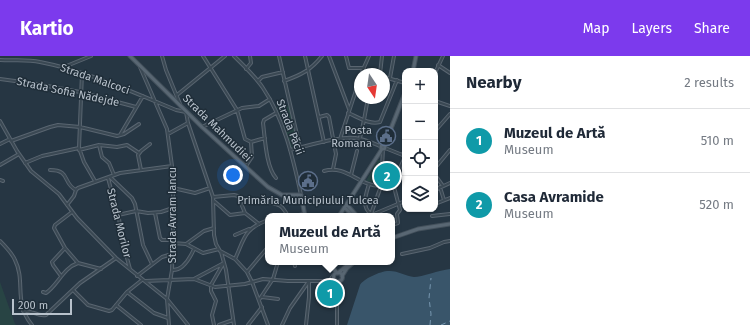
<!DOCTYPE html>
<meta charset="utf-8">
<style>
body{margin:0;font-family:"Fira Sans",sans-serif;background:#f6f6f7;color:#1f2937}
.controls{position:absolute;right:12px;top:12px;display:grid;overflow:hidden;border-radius:8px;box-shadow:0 1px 3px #0004}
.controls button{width:36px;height:36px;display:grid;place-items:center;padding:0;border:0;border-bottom:1px solid #e0e1e3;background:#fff;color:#1f2937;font:20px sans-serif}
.compass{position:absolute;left:354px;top:12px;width:36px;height:36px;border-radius:50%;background:#fff;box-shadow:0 1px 3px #0004;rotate:167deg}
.scale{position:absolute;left:12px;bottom:10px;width:60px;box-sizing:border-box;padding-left:4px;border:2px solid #b8c2cc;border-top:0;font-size:11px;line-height:14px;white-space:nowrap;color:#b8c2cc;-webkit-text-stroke:3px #1f2d38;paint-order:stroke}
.you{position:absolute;left:233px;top:119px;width:14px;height:14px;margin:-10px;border:3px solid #fff;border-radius:50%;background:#1a73e8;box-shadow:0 0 0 6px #1a73e833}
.badge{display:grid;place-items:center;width:26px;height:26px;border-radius:50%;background:#7c3aed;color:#fff;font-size:13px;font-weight:700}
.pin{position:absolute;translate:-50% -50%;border:2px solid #fff;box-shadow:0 1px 4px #0006}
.popup{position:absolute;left:265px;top:157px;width:130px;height:52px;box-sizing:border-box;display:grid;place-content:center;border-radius:8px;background:#fff;filter:drop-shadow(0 1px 3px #0005);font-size:13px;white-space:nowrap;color:#747a83}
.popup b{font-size:15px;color:#1f2937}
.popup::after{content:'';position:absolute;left:50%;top:100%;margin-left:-8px;border:8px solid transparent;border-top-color:#fff}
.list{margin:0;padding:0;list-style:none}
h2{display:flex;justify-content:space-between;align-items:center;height:52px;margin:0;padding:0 16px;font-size:17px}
h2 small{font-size:13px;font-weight:400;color:#747a83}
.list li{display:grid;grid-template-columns:26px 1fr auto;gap:12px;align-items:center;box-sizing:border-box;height:64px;padding:0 16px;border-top:1px solid #e0e1e3}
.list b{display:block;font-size:15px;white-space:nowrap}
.list p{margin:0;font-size:13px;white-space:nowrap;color:#747a83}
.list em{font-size:13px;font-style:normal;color:#747a83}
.icon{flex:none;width:22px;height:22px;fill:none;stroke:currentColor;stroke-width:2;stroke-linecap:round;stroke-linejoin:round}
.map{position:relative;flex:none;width:450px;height:269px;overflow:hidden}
header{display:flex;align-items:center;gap:24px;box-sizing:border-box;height:56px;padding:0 20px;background:#7c3aed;color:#fff}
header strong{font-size:19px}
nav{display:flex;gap:22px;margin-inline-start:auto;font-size:14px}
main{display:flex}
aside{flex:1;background:#fff}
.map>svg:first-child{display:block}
.green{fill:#284444}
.water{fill:#39556a}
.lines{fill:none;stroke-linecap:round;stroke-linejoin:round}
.ferry{stroke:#7797b0;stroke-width:1;stroke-dasharray:5 4;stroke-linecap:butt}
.minor-casing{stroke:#596570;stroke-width:4}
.major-casing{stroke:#44515c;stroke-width:5}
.minor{stroke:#3a4853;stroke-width:2}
.major{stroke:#596773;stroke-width:3}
.labels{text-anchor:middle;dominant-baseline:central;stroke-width:3;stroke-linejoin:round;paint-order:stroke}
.street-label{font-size:11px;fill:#b8c2cc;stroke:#1f2d38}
.poi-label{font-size:11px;fill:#b8c2cc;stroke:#1f2d38;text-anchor:end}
</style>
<header>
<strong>Kartio</strong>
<nav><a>Map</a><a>Layers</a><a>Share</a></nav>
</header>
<main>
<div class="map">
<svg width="450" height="269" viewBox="0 0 450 269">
<rect width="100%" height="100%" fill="#263643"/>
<path class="green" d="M288,49l12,41 -9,2 -6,-20 -8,-21z
M378,104h2v23l-14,-2z
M0,226l15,42 1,1h-16z"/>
<path class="water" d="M450,213v56h-103l13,-40c3,-6 22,-15 30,-14 8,0 16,5 24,6 8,0 25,-7 36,-8z"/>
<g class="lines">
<path class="ferry" d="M430,269l1,-11 -2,-16 2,-20
M441,269l9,-4"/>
<g class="minor-casing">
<path id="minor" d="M162,0l4,14 14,34
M203,0l34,54 8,29 6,3
M234,0c10,10 21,20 29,32 21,31 30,70 38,107
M279,0l21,92
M305,0l19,86
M329,0l20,53
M346,0l3,12h15
M0,4c13,1 27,-1 40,2 47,9 92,30 136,48l10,2 2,11 25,74 1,38 2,9 4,7 15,8 12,13 5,10 16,43
M438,9l12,8
M64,11l27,-11
M140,11l27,62 5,37 1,22v52l-1,30 -5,29 2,26
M246,13l5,-6 -1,-7
M82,17l-3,75 5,14 11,19
M435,17l8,-17
M361,18l8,-18
M380,18l2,-18
M384,21l21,6
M390,22l4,-22
M0,23l37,5 43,8 56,15
M258,25l4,-4 21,-5
M284,25c17,-6 27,-11 38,-25
M177,39l48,-39
M435,45l15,5
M276,57l-12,7 -1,3c2,15 3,44 13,55
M348,57c10,4 21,12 32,9l17,-42
M319,61l8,-2 2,2 7,37 -3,15
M0,65l17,30 14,20 28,23 18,24 39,40 51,41 21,26
M202,71l40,-19 17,-2 11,-7
M435,75l15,-17
M168,78l20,-11
M120,79l23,-39
M360,82l4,-18 4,-22
M340,83l20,-61
M11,85l39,-14 8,-2 22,2 37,9 7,-2 15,-10
M251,86l14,-4
M0,88l10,-5
M99,89l3,12 7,6 5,12
M385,92l20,8
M79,94l20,-5 18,2 10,-2 12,8
M290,94c18,-4 53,-16 70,-11 7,1 14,5 20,7
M403,99l2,-6
M25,107l17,-7 37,-8
M0,109l19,-11
M246,110l6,-9 -1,-15
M435,112l15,-18
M50,114c21,0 12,13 26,20
M141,114l-3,-15 3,-4 9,-7
M324,115c22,-7 36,16 57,15 4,0 8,-1 12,-3
M351,119l6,-24
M435,119l8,11
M110,121l22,21 3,6 8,41 9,19
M108,122l11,41 5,28 6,22
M0,124l3,1
M393,127l12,-26
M369,128c-3,10 -8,23 2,30
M440,131l4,13
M173,132l22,5 15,-5
M435,134l15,-7
M213,141l21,-2 4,1 7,17 14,11
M264,142l3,4c13,3 14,2 21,14
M214,145l16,14 15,-2
M435,148l15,-6
M67,149l7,-9 2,-6 2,-2 42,-15 52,-7
M429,154l1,-1
M72,156l-17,13 -1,3 11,20 13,15
M155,157l5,25 2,2h11
M371,158l10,-28 2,-37
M371,158h3l31,-13
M118,159l18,-4 12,2 13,-1 12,-4
M293,160l12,-2
M432,160l18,-2
M392,169l6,-2 -1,-9 3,-4 -7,-27
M235,179l14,-6
M0,185c5,5 12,12 15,19 11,22 -2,42 17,65
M173,187l13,1 17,9 16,-4
M186,188l18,-13 10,-3
M221,196l5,18 8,55
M402,198l28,-6 14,-6 6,-1
M235,203c10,-22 9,-30 33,-39
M294,206l1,4
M172,214c11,1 18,-12 22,-21
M247,216l21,-25
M61,220l-8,-11 -1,-3 13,-14
M137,220l25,-19 10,-3
M194,223l21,8 30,-3 18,-5 25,2h47
M330,224l3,-4
M145,225l49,-2 30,-16
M336,225l1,10v34
M337,230l3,-5
M73,234l15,15 21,6 3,-1 15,-18 15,-12
M43,236l3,1c12,-8 17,-25 32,-30l23,6
M127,236l27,21 14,5
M262,241l16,2
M259,244l14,-21 5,-17
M116,249l25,20
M23,255c9,-1 15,6 23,4l34,-32 36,-25
M214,269l-2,-10 4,-14 -5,-10v-6l12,-21
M219,269l14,-5
M248,269l14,-18
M282,269l8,-17 19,-27
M306,269l3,-28v-15"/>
</g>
<g class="major-casing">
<path id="major" d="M130,0l72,71 66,60 14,8h19l4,21
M413,15l3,-15
M381 91a2 2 0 1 1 4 0a2 2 0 1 1-4 0Z
M383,89l7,-14 15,-38
M347,149l10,11
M345,152l8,8
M339,160l43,-67
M392,182l26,-9 32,-5
M328,206l9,11
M333.5 221a4.5 4.5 0 1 1 9 0a4.5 4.5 0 1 1-9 0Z
M338,217l11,-9
M342,220l5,-8 7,-6"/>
</g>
<use href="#minor" class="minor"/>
<use href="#major" class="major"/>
</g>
<defs>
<g id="civic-ring" transform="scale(1)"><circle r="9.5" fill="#1f2d38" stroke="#5c6f8a" stroke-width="1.5"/><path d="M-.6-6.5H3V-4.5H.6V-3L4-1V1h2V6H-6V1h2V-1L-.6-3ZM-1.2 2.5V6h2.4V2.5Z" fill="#5c6f8a"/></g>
</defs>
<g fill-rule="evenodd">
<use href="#civic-ring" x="386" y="80"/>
<use href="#civic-ring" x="308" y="125"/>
</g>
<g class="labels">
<g class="street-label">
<text transform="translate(95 23) rotate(19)">Strada Malcoci</text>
<text transform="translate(68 36) rotate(12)">Strada Sofia Nădejde</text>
<text transform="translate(290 71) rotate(69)">Strada Păcii</text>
<text transform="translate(217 72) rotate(44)">Strada Mahmudiei</text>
<text transform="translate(172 159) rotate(-90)">Strada Avram Iancu</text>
<text transform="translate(119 167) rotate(76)">Strada Morilor</text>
</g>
<g class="poi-label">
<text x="372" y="74">Posta<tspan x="372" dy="13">Romana</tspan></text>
<text x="308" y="144" text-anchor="middle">Primăria Municipiului Tulcea</text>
</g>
</g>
</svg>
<div class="controls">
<button>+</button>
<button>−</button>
<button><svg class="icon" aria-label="locate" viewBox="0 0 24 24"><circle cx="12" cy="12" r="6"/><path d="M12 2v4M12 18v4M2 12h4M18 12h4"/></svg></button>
<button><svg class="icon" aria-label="layers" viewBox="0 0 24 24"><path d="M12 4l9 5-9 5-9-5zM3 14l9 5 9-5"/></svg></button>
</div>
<svg class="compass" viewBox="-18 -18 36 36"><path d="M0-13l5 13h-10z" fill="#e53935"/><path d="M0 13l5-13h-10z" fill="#747a83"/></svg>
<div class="scale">200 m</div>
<div class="you"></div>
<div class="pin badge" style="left:330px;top:237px;background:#0f9aa8">1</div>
<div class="popup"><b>Muzeul de Artă</b>Museum</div>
<div class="pin badge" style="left:387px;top:120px;background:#0f9aa8">2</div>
</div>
<aside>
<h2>Nearby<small>2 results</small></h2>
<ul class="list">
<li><span class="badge" style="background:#0f9aa8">1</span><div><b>Muzeul de Artă</b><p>Museum</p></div><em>510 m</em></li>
<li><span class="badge" style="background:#0f9aa8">2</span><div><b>Casa Avramide</b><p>Museum</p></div><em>520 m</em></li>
</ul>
</aside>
</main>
